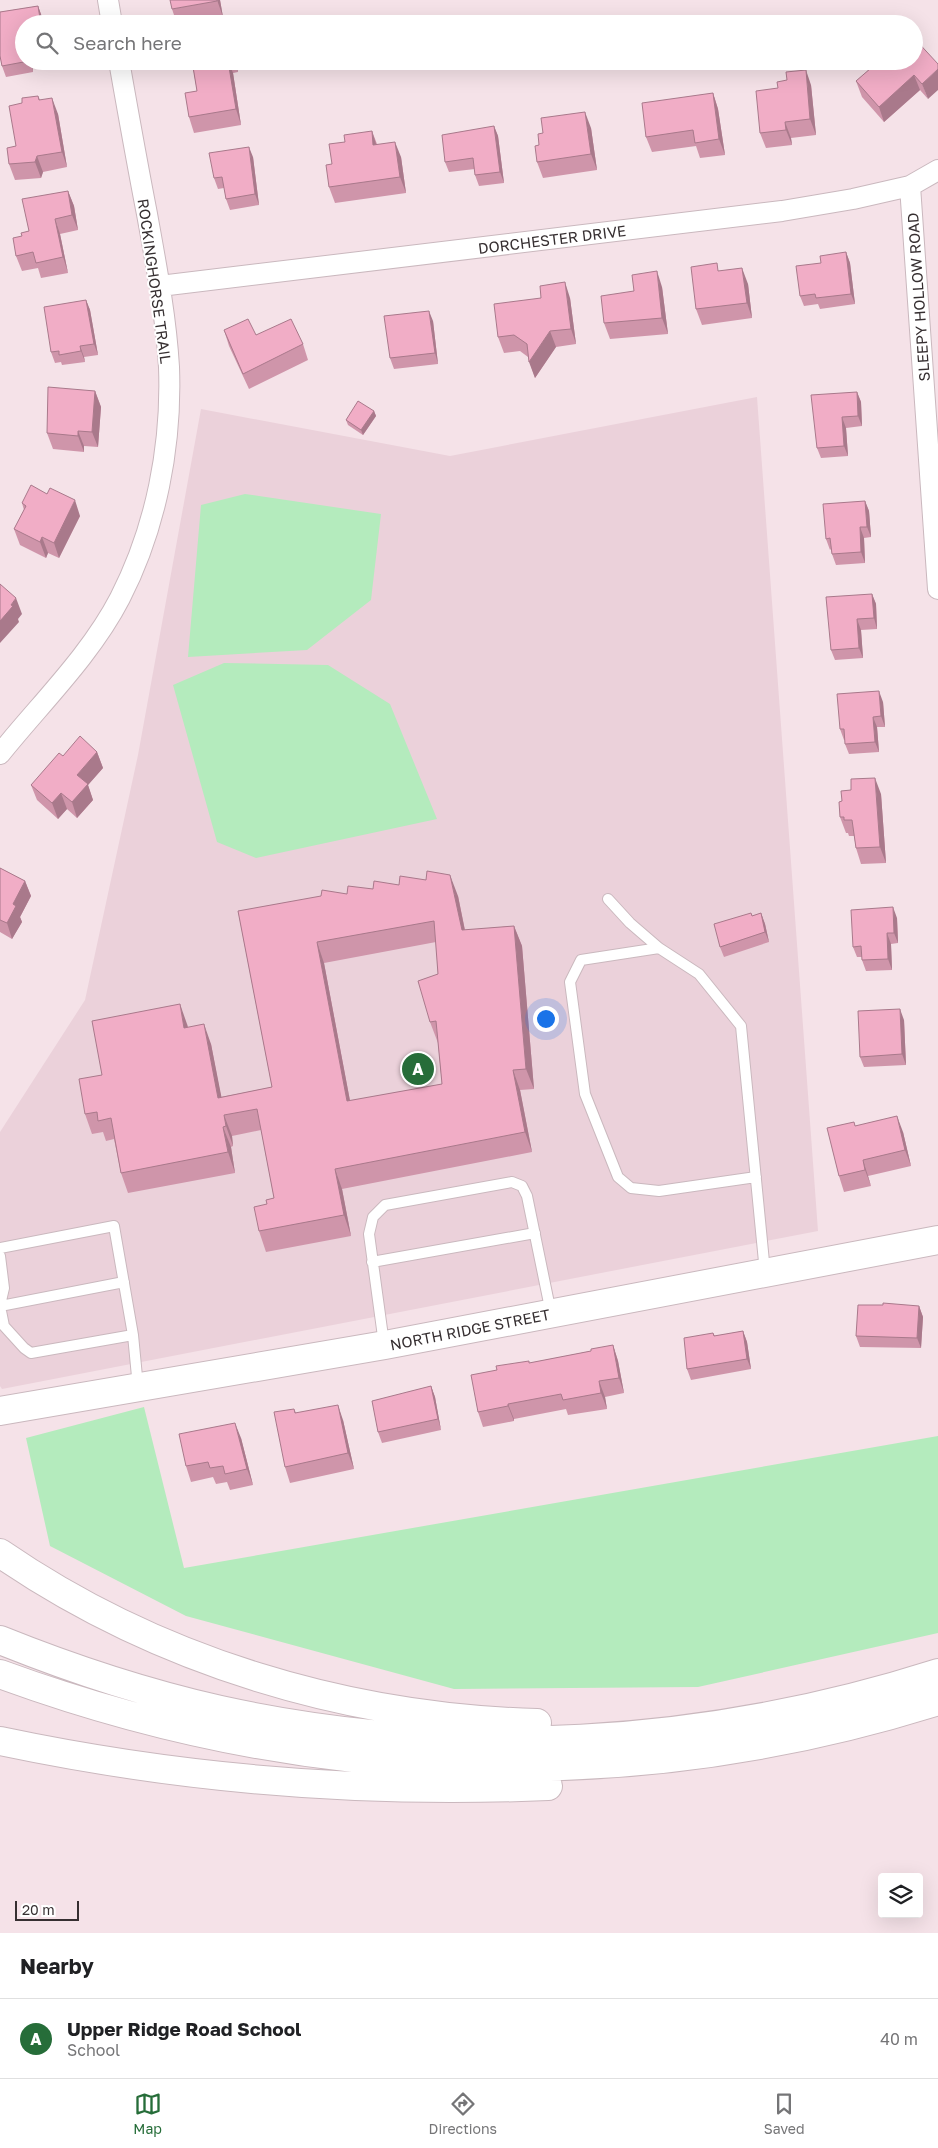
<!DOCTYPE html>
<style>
body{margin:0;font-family:"Golos Text",sans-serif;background:#f6f6f6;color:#202124}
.controls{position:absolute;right:15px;bottom:15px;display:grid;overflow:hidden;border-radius:5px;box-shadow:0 5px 20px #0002}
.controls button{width:45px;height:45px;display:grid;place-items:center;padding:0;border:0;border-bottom:1px solid #e0e0e0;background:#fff;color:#202124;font:25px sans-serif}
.scale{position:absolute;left:15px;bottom:12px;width:64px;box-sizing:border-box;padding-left:5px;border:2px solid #362f31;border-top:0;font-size:14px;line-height:18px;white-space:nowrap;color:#362f31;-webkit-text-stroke:4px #fff;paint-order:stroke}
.you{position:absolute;left:545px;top:1018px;width:18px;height:18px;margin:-12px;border:4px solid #fff;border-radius:50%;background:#1a73e8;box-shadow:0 0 0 8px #1a73e833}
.badge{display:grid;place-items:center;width:32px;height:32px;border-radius:50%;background:#266d39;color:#fff;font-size:16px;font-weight:700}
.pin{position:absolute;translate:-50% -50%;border:2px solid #fff;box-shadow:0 1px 5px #0006}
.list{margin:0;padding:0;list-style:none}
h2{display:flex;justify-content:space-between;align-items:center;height:65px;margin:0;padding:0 20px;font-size:21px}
h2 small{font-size:16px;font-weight:400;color:#757577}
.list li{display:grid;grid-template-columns:32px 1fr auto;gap:15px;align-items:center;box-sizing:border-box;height:80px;padding:0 20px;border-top:1px solid #e0e0e0}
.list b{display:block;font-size:19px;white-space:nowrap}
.list p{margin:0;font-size:16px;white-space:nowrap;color:#757577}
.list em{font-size:16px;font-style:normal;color:#757577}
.icon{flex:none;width:28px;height:28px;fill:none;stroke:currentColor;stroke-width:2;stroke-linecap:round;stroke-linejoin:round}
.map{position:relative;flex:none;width:938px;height:1933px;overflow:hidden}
.search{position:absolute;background:#fff;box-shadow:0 5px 20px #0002;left:15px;right:15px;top:15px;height:55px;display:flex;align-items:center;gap:12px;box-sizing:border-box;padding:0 18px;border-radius:28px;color:#757577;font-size:19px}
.sheet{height:145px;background:#fff}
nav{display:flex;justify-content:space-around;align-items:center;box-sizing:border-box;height:70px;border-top:1px solid #e0e0e0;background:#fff;font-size:14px;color:#757577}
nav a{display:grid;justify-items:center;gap:2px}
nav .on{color:#266d39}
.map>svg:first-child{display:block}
.built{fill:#ebd1da}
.green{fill:#b4ebbd}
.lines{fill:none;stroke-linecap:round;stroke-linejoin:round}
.lane-casing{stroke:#cab8be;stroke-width:12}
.street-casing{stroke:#cab8be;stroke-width:22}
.secondary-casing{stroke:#cab8be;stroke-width:30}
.highway-casing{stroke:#cab8be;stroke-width:30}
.lane{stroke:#fff;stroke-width:10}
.street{stroke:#fff;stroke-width:20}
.secondary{stroke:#fff;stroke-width:28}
.highway{stroke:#fff;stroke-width:28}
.wall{fill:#cf95aa;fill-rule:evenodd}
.shaded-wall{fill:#a9798b}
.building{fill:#f1adc6;stroke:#a9798b;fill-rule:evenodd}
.labels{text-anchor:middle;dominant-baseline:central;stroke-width:4;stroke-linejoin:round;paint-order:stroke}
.street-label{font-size:15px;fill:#362f31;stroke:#fff}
</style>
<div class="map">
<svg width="938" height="1933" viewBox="0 0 938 1933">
<rect width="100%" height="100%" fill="#f5e2e8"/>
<path class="built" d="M757,397l61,834 -816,158 -2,-3v-254l85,-132 53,-245 63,-346 249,47z"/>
<path class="green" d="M245,494l136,20 -10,86 -64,50 -119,7 13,-152z
M224,663l104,2 62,39 47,115 -181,39 -39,-16 -44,-157z
M144,1407l40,161 754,-132v197l-240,54 -244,2 -268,-73 -136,-70 -24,-108z"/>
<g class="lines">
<g class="lane-casing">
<path id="lane" d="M608,899l22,24 29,25 40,26 42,52 24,246
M659,948l-78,12 -11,22 15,112 33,83 13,11 28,3 97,-14
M0,1248l114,-22 19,109 5,52
M0,1256l4,32 -4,17
M372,1262l163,-29
M0,1306l4,20 20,22 7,5 102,-18
M0,1306l124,-24
M384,1344l-15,-110 4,-17 12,-12 127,-23 10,4 5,10 24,117"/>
</g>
<g class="street-casing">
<path id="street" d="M108,0l4,24
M910,186l28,403
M160,286l622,-75 71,-12 57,-13 28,-16
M0,754c40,-50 90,-98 120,-156 36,-70 52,-152 49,-231 -3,-51 -13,-103 -22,-153 -10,-51 -19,-102 -28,-153"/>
</g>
<g class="secondary-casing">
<path id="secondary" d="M0,1411l385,-66 553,-105"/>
</g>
<g class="highway-casing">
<path id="highway" d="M0,1553c157,108 347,165 537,170
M0,1640c72,29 145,53 220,70 238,52 486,37 718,-37
M0,1674c305,112 627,125 938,27
M0,1741c180,38 364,53 548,45"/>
</g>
<use href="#lane" class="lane"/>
<use href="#street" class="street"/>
<use href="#secondary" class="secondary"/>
<use href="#highway" class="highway"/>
</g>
<path class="wall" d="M220,0l3,17 -41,7h-5l-5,-15z
M38,6l4,11 1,7h-19v37h8l1,11 -27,5 -4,-11 -2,-10v-44z
M192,61h44l2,11 -5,1 8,52 -47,8 -5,-16 8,-26z
M864,61h50l14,38 -8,-9 -36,32 -22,-25 -6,-16 12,-10z
M811,85l5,50 -25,3 1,7 -26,3 -6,-15z
M713,93l5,16 7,46 -25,3 -4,-12 -44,6 -6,-15z
M38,96l2,4 18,14 9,53 -24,5 -2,6 -26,2 -6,-16 7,-18 6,-43z
M494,126l4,10 6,47 -25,3 -4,-11v-6l-26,3 -4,-10z
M591,128l6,42 -54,8 -6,-16 2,-17 4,-12z
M372,131l5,13 24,13 5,36 -71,10 -6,-16 16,-45z
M253,157l6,48 -29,5 -4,-11 -2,-11 -6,1 -4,-11z
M68,191l6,15 4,24 -18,4 8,39 -27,5 -3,-10 -16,3 -6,-15 6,-20 7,-5z
M846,252l4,11 5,41 -35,5 -2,-5 -14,2 -4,-10 21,-33z
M720,271l28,13 4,34 -50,7 -6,-16z
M662,287l6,47 -58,5 -6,-16z
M570,298l6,46 -20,3 -21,31 -7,-21 -8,-6 -16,2 -6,-16z
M86,300l4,10 8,45 -14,2 1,5 -23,3 -1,-3 -6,1 -4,-11z
M433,321l5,43 -44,5 -4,-11z
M224,330l32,5 47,9 5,16 -59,29 -20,-43z
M95,391l6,16 -3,40 -14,-1v6l-31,-3 -6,-16z
M857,392l4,10 1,24 -16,2 2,28 -27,2 -4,-10z
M374,411l2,5 -13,19 -15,-10 -2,-5z
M865,501l4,10 2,26 -7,1 1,25 -29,2 -4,-11 -1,-5 -1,1 -4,-11z
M22,503l58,13 -21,42 -11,-5 -2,5 -26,-13 -6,-16 10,-19z
M872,594l4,10 1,25 -16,1 2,28 -28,2 -4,-10z
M883,702l2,25h-8l2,25 -30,2 -4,-10v-4h-1l-4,-11z
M97,752l6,16 -15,17 5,15 -16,18 -10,-9 -9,10 -21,-19 -6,-15 32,-29z
M881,794l5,69 -25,1 -5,-16 -2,-12h-5l-1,-3h-2l-6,-16z
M0,868l25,13 6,15 -11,21 2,5 -10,17 -12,-7z
M373,889l85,7 7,34 49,-4 8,20 12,143 -14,1 12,62 -190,37 9,47 -85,16 -7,-21 8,-27 7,-6 -13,-68 -29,6 1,10 -2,1 4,26 -107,20 -7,-20 -7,-34 -8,2 -3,-9 -11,2 -7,-20 17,-39 85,-51 1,3 23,17 10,53 51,-10 -34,-176 109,-17zM436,942l2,32 -8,48 8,21 4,41 -92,17 -26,-138z
M761,913l4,11 4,18 -45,15 -4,-10 32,-31z
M897,918l1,25 -7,1 1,26 -26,1 -4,-11v-3h-5l-4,-10z
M904,1020l2,45 -42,2 -4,-10z
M855,1126l48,6 8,34 -43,10 3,10 -27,6 -5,-16z
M919,1306l4,11 -2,31 -61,-1 -4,-11z
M743,1331l4,11 4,27 -60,11 -4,-11 26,-36 2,3z
M613,1345l5,16 6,32 -19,4 2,12 -39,6 -2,-6 -52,10v2l-31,6 -5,-15 19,-42 33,-7 61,-12z
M431,1386l4,11 6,33 -59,13 -4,-11z
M294,1409l2,4 47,7 11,49 -64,14 -5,-16z
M241,1438l12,47 -23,5 -3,-8 -11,2 -3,-7 -22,5 -5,-16z"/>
<path class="shaded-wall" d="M217,0h3l3,17z
M38,6l4,11 1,7h-2z
M30,61h2l1,11z
M228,61l5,12 8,52 -5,-16z
M233,61h3l2,11z
M938,69v21l-10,9 -6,-15z
M806,70l5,15 5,50 -6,-16z
M914,75l6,15 -36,32 -5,-15z
M713,93l5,16 7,46 -6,-16z
M52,98l6,16 9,53 -5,-15z
M585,112l6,16 6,42 -6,-16z
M785,122l6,16 1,7 -6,-15z
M494,126l4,10 6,47 -4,-11z
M372,131l5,16 -4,-2z
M395,142l6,15 5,36 -6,-16z
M249,147l4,10 6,48 -4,-11z
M37,156l6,16 -2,6 -6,-16z
M68,191l6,15 4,24 -6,-15z
M55,219l5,15 8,39 -5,-16z
M846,252l4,11 5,41 -4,-10z
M742,268l6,16 4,34 -5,-15z
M657,271l5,16 6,47 -6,-16z
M565,282l5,16 6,46 -5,-15z
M86,300l4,10 8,45 -4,-11z
M429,311l4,10 5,43 -3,-11z
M550,331l6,16 -21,31 -6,-16z
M80,346l4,11 1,5 -4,-11z
M95,391l6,16 -3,40 -6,-15z
M857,392l4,10 1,24 -4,-10z
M374,411l2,5 -13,19 -2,-5z
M842,417l4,11 2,28 -4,-10z
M78,431l6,15v6l-6,-16z
M75,500l5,16 -21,42 -5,-15z
M865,501l4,10 2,26 -4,-10z
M860,527l4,11 1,25 -4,-11z
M42,537l6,16 -2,5 -6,-16z
M872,594l4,10 1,25 -3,-11z
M16,598l6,16 -4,5 1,3 -19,21v-22l11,-16z
M857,619l4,11 2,28 -4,-10z
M879,691l4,11 2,25 -4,-11z
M873,717l4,10 2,25 -4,-10z
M97,752l6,16 -15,17 5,15 -16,18 -5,-16 5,-27z
M875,778l6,16 5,69 -6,-16z
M61,793l6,16 -9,10 -6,-16z
M450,875l8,21 11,55 -7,-21z
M25,881l6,15 -11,21 2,5 -10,17 -5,-16 6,-19z
M893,907l4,11 1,25 -4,-10z
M761,913l4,11 4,18 -4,-10z
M514,926l8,20 12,143 -8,-20z
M887,933l4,11 1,26 -4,-11z
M317,942l7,21 30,159 -7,-21z
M180,1004l7,20 5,24 -8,-20z
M900,1009l4,11 2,45 -4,-11z
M204,1024l7,20 14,71 -7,-17z
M513,1070l7,20 12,62 -7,-20z
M224,1115l8,21 1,10 -7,-20z
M897,1116l6,16 8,34 -6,-16z
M223,1127l8,20 4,26 -7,-21z
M863,1160l5,16 3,10 -6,-16z
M335,1169l7,20 9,47 -7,-21z
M919,1306l4,11 -2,31 -4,-10z
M743,1331l4,11 4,27 -4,-10z
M613,1345l5,16 6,32 -5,-15z
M599,1381l6,16 2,12 -6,-16z
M431,1386l4,11 6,33 -3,-11z
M508,1404l6,15v2l-6,-15z
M338,1405l5,15 11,49 -6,-16z
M235,1423l6,15 12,47 -6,-16z"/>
<path class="building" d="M170,0h47v1l-45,8z
M38,6l3,18h-17v37h5l-27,5 -2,-10v-44z
M914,38l24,26v5l-16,15 -8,-9 -35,32 -23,-26 15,-13 -7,-7h50z
M192,61h36l8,48 -47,8 -4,-24 12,-2z
M806,70l4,49 -25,3 1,8 -26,3 -4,-42 22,-3 -1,-6 10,-2 -1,-8z
M713,93l6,46 -24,4 -2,-13 -47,7 -4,-34z
M38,96l1,4 13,-2 10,54 -25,4 -2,6 -26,2 -2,-16 9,-2 -7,-40 13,-3v-5z
M585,112l6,42 -54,8 -2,-16 4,-1 -1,-11 5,-1 -2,-15z
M494,126l6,46 -25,3 -2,-17 -28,4 -3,-27z
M372,131l1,14 22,-3 5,35 -71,10 -3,-22 6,-1 -3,-20 16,-2 -1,-7z
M249,147l6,47 -29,5 -4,-22 -8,1 -5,-25z
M68,191l4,24 -17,4 8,38 -27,6 -3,-11 -17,4 -3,-18 9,-2 -1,-3 8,-2 -7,-32z
M846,252l5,42 -35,4 -1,-4 -15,2 -4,-30 25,-3 -1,-7z
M717,263l1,8 24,-3 5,35 -51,6 -5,-42z
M657,271l5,47 -58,5 -3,-27 33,-5 -2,-16z
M565,282l6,47 -21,2 -21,31 -2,-18 -13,-9 -16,2 -4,-33 47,-6 -1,-12z
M86,300l8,44 -14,2 1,5 -22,4v-4l-8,1 -7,-45z
M429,311l6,42 -45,5 -6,-42z
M248,319l8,16 35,-16 12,25 -60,30 -19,-44z
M48,387l47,4 -3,41 -14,-1v5l-31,-3z
M857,392l1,24 -16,1 2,29 -27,2 -6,-53z
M358,401l16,10 -13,19 -15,-10z
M31,485l16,9 3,-6 25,12 -21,43 -12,-6 -2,5 -26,-13 12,-23 -4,-3z
M865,501l2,26h-7l1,25 -29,2 -2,-16 -4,1 -3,-35z
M0,584l16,14 -5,7 2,1 -13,15z
M872,594l2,24 -17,1 2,29 -28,2 -5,-53z
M879,691l2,25 -8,1 2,25 -30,2 -1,-15h-4l-3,-35z
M80,736l17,16 -20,23 11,9 -16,18 -11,-9 -9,10 -21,-18 28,-32 4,3z
M875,778l5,69 -24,1 -4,-28h-8v-3h-4l-1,-15 3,-1 -1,-10 10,-1v-11z
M0,868l25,13 -12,23 3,2 -9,17 -7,-3z
M427,871l23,4 12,55 52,-4 12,143 -13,1 12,62 -190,37 9,46 -85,16 -5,-24 13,-3 -1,-4 8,-2 -17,-89 -33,6 2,11 -3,1 5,25 -107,21 -10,-55 -13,3 -1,-9 -12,2 -6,-35 23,-4 -10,-54 88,-17 4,24 20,-4 14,74 54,-11 -34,-176 83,-15 1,-6 25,4 1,-8 25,3 1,-8 25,4 1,-9 26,4zM434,921l4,53 -20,7 12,41 6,-1 6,63 -95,17 -30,-159z
M893,907l1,26h-7l1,26 -26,1 -1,-14 -8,1 -2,-37z
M751,913l1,3 9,-3 4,19 -45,15 -6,-23z
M900,1009l2,45 -42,3 -2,-46z
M897,1116l8,34 -42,10 2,10 -26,6 -12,-48 27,-6 1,4z
M883,1303l36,3 -2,32 -61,-2 2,-31h25z
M743,1331l4,28 -60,10 -3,-31 29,-5 1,3z
M613,1345l6,33 -20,3 2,12 -38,7 -2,-6 -53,10v2l-30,6 -7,-37 26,-5 -1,-4 33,-5v2l62,-12v-2z
M431,1386l7,33 -60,13 -6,-31z
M338,1405l10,48 -63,14 -11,-55 20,-3 1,4z
M235,1423l12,46 -22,5 -2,-8 -13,2 -2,-6 -22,4 -7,-32z"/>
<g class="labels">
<g class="street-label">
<text transform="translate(552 239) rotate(-7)">DORCHESTER DRIVE</text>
<text transform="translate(155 281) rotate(82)">ROCKINGHORSE TRAIL</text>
<text transform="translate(918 297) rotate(-94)">SLEEPY HOLLOW ROAD</text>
<text transform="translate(470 1329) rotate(-11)">NORTH RIDGE STREET</text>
</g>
</g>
</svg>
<div class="controls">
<button><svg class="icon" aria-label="layers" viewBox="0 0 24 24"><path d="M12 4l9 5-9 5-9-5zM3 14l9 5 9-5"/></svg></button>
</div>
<div class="scale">20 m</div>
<div class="you"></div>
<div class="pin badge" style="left:418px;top:1069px">A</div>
<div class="search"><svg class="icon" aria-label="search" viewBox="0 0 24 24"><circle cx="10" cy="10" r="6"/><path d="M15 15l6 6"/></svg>Search here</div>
</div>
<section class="sheet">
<h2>Nearby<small></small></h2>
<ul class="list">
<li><span class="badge">A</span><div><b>Upper Ridge Road School</b><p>School</p></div><em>40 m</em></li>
</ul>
</section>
<nav>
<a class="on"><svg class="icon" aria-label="map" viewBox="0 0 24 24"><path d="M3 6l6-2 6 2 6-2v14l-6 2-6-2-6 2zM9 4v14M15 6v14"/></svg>Map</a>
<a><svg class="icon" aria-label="directions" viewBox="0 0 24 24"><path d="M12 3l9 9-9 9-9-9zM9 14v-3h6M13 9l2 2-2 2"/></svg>Directions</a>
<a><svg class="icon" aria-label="saved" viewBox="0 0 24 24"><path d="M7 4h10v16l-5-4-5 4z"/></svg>Saved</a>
</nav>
